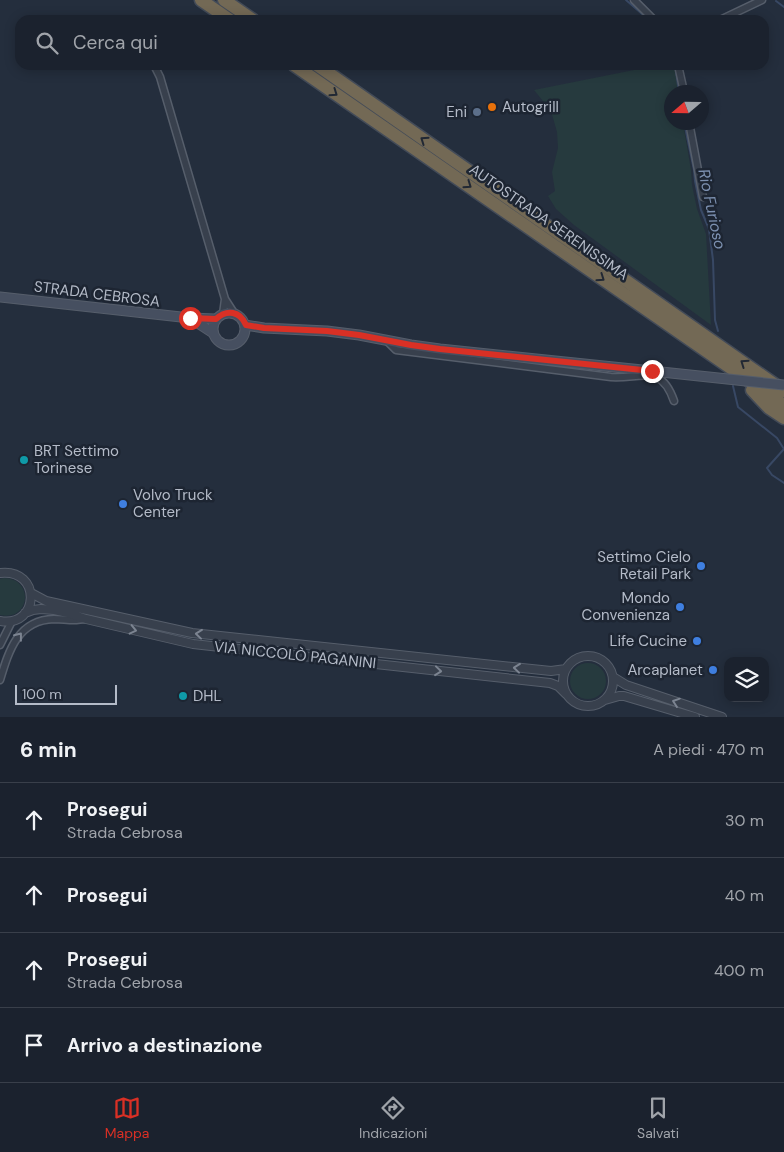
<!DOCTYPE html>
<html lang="it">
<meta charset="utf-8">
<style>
body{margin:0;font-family:"DM Sans",sans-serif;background:#282f3a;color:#f1f3f6}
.controls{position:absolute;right:15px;bottom:15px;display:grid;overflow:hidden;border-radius:10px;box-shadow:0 2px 12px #0003}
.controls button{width:45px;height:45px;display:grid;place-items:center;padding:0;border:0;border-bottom:1px solid #393f4a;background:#1b222e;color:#f1f3f6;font:25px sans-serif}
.compass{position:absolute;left:664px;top:85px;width:45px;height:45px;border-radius:50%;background:#1b222e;box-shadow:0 2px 12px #0003;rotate:250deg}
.scale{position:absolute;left:15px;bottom:12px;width:102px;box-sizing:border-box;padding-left:5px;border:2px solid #b4bbc8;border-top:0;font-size:14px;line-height:18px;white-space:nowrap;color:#b4bbc8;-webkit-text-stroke:4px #1d2532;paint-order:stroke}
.stop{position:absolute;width:15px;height:15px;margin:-11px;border:4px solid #d93025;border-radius:50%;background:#fff}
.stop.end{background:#d93025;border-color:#fff;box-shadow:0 1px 5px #0008}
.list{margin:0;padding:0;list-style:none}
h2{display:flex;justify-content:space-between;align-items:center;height:65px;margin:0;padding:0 20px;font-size:21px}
h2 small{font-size:16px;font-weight:400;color:#a0a4aa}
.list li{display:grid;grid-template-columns:32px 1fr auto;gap:15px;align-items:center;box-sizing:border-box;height:75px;padding:0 20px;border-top:1px solid #393f4a}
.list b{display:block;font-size:19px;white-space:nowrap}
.list p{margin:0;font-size:16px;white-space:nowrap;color:#a0a4aa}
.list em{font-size:16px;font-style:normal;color:#a0a4aa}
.icon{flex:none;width:28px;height:28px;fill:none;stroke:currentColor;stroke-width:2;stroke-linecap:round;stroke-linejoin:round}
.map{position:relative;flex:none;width:784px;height:717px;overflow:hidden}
.search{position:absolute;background:#1b222e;box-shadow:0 2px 12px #0003;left:15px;right:15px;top:15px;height:55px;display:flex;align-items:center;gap:12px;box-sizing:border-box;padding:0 18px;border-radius:15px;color:#a0a4aa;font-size:19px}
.sheet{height:365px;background:#1b222e}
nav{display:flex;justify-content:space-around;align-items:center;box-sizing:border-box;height:70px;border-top:1px solid #393f4a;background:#1b222e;font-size:14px;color:#a0a4aa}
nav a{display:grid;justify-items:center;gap:2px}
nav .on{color:#d93025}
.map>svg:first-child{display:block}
.green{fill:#263a3e}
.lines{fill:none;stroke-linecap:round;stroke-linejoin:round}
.stream{stroke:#384864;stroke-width:2}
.minor-casing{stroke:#565e6b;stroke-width:9}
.tertiary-casing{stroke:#565e6b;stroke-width:10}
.secondary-casing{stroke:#565e6b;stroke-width:11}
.motorway-casing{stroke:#434b58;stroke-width:15}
.minor{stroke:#38404d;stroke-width:6}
.tertiary{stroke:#38404d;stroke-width:8}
.secondary{stroke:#464f60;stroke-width:9}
.motorway{stroke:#736955;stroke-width:12}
.secondary-bridge-casing{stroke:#565e6b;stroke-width:11;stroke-linecap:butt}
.secondary-bridge{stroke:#464f60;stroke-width:9}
.oneway{stroke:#212834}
.oneway2{stroke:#7c8491}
.route{stroke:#d93025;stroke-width:6}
.food-dot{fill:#e8710a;stroke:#1d2532;stroke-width:2}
.service-dot{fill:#5c6f8a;stroke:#1d2532;stroke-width:2}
.culture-dot{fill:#0f9aa8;stroke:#1d2532;stroke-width:2}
.shop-dot{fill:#3f7fe0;stroke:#1d2532;stroke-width:2}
.labels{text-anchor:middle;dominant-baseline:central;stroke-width:5;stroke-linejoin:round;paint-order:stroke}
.poi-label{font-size:15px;fill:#b4bbc8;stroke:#1d2532;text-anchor:end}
.street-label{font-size:15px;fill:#b4bbc8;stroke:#1d2532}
.water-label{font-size:16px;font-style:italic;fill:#7c90b0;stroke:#1d2532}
</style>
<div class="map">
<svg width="784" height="717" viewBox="0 0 784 717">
<rect width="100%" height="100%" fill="#242e3d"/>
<path class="green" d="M659,65h15l5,27h-7v30l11,1 8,47 1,15 5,24 9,25 5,91 -137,-100 -18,-16 -8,-13 7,-5 -3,-19 6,-24 -1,-16 -6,-21 -17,-21z
M4,578c31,1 26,44 -4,37v-36z
M570 681a18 18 0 1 1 36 0a18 18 0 1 1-36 0Z"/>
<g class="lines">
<path class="stream" d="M626,0l23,20
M776,1l8,6
M675,65l4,27
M684,122l10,48 1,11 6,29 8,19 4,31 2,60 3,11
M733,386l5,21 39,31 7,11 -17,19 5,7 12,8"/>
<g class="minor-casing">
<path id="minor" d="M634,0l20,20
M720,20l42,-20
M154,65l6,12 65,222 9,14
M678,65l6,27
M689,122l14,75
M223,314l2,-15
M386,340l10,10 215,27c30,2 50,-14 63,24
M0,645l12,-24
M0,680c9,-30 18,-60 54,-61 7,0 13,1 20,1 4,0 8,-1 12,-1"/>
</g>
<g class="tertiary-casing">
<path id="tertiary" d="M0,573c42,-5 40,55 0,48
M31,593l15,8 146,32 359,38 15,-2
M25,613l8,-3 8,-1 13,1 14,3 18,6 107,25 357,39 8,3 8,8
M563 681a25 25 0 1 1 50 0a25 25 0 1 1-50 0Z
M613,677l13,8 96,32
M605,700l14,-4h5l71,21"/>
</g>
<g class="secondary-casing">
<path id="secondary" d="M0,297l190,21 26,1
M213 329a16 16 0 1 1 32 0a16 16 0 1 1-32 0Z
M190,318l23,15
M245,325l19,3 63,3 32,4 52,10 29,4 212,22"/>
</g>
<g class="motorway-casing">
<path id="motorway" d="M201,0l29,20
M224,0l29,20
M294,65l490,340
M317,65l467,326
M752,390l17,18 15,10"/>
</g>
<use href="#minor" class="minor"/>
<use href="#tertiary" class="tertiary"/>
<use href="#secondary" class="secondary"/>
<use href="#motorway" class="motorway"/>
<g class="secondary-bridge-casing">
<path id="secondary-bridge" d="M652,371l132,14"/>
</g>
<use href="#secondary-bridge" class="secondary-bridge"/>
</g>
<defs><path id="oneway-chevron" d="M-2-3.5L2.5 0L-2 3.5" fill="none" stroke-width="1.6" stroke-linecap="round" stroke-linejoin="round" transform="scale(1.25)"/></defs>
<g class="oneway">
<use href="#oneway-chevron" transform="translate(334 93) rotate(35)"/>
<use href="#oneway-chevron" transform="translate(424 140) rotate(-145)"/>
<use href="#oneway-chevron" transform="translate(468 185) rotate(35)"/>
<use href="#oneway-chevron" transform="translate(601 278) rotate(35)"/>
<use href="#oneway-chevron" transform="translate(744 363) rotate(-145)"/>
</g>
<g class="oneway2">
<use href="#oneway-chevron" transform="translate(133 630) rotate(13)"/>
<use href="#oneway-chevron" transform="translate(199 634) rotate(-174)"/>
<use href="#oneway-chevron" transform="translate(19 636) rotate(-52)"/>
<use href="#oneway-chevron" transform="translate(517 668) rotate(-174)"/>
<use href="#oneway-chevron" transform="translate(438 671) rotate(6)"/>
<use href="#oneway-chevron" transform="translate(676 702) rotate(-161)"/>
</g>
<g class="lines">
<path class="route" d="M190,318l26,1c11,-10 24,-8 30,6l18,3 63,3 32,4 52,10 29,4 212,22"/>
</g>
<circle class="food-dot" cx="492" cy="107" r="5"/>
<circle class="service-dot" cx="477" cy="112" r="5"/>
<g class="culture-dot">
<circle cx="24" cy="460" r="5"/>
<circle cx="183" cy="696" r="5"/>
</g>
<g class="shop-dot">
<circle cx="123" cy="504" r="5"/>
<circle cx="701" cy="566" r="5"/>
<circle cx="680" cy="607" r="5"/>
<circle cx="697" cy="641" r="5"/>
<circle cx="713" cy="670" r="5"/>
</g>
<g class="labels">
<g class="poi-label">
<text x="502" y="107" text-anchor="start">Autogrill</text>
<text x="467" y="112">Eni</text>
<text x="34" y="451" text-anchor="start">BRT Settimo<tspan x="34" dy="17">Torinese</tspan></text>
<text x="133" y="495" text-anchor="start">Volvo Truck<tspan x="133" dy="17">Center</tspan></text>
<text x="691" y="557">Settimo Cielo<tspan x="691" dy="17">Retail Park</tspan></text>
<text x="670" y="598">Mondo<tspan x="670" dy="17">Convenienza</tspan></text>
<text x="687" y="641">Life Cucine</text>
<text x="703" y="670">Arcaplanet</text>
<text x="193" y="696" text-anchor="start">DHL</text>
</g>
<g class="street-label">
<text transform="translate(549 222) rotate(35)">AUTOSTRADA SERENISSIMA</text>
<text transform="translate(97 294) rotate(7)">STRADA CEBROSA</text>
<text transform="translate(295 655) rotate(6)">VIA NICCOLÒ PAGANINI</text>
</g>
<g class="water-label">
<text transform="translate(712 209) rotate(78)">Rio Furioso</text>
</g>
</g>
</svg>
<div class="controls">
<button><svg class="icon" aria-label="layers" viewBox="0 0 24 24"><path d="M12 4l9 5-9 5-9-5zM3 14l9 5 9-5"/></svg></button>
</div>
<svg class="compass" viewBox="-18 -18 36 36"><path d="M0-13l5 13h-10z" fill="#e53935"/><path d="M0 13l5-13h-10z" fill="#a0a4aa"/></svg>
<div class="scale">100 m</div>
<div class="stop" style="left:190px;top:318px"></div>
<div class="stop end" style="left:652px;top:371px"></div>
<div class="search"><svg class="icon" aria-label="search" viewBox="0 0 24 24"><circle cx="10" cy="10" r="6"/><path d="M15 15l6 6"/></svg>Cerca qui</div>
</div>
<section class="sheet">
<h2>6 min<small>A piedi · 470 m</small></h2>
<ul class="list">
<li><svg class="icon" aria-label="ahead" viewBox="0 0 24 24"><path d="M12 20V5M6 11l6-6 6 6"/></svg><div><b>Prosegui</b><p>Strada Cebrosa</p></div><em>30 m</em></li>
<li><svg class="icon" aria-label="ahead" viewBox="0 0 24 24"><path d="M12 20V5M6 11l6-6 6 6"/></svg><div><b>Prosegui</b></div><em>40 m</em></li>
<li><svg class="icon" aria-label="ahead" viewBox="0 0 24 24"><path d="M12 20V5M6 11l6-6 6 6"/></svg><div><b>Prosegui</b><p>Strada Cebrosa</p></div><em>400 m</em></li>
<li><svg class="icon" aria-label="arrive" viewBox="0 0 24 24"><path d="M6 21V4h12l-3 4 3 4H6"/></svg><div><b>Arrivo a destinazione</b></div></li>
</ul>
</section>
<nav>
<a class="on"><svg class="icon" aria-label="map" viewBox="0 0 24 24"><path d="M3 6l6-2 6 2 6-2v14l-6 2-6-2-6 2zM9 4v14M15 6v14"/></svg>Mappa</a>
<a><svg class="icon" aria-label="directions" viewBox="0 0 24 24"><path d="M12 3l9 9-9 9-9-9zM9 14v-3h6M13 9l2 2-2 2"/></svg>Indicazioni</a>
<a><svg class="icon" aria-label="saved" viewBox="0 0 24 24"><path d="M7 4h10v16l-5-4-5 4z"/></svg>Salvati</a>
</nav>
